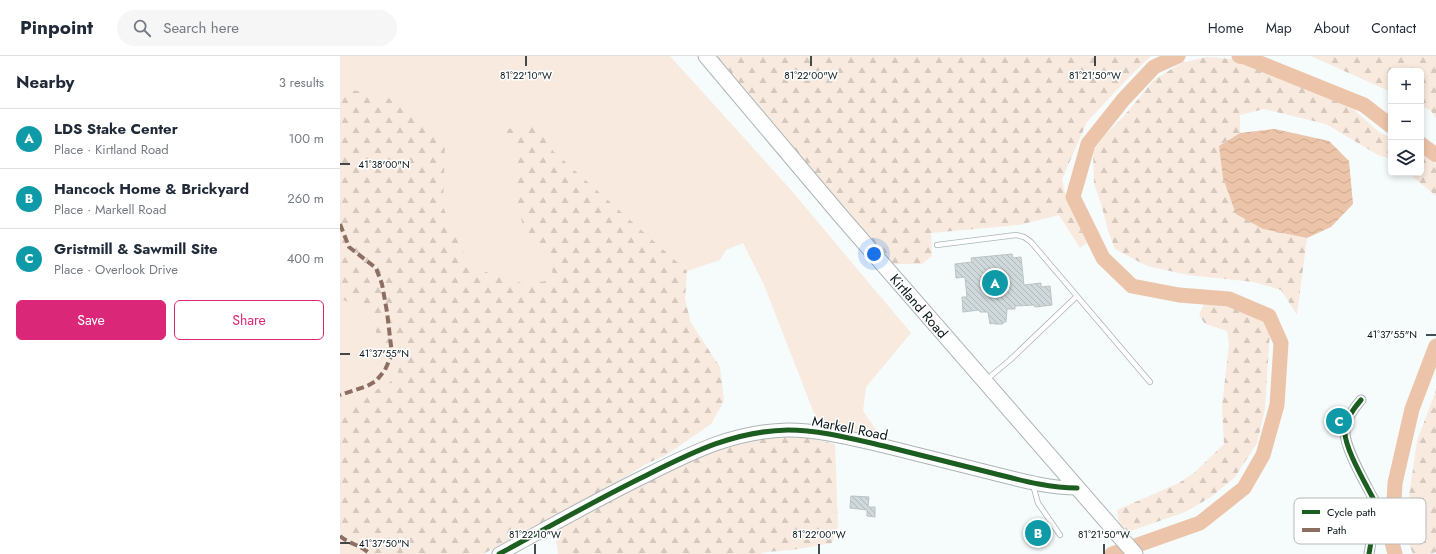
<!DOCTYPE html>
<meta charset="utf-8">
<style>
body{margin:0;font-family:Jost,sans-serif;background:#f6f6f7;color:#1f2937}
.controls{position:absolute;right:12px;top:12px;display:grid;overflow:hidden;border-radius:6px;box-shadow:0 2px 6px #0003}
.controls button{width:36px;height:36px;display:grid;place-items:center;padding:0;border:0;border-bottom:1px solid #e0e1e3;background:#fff;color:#1f2937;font:20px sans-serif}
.you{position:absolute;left:534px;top:198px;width:14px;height:14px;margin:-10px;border:3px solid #fff;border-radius:50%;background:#1a73e8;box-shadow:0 0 0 6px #1a73e833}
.badge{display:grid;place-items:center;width:26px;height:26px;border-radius:50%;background:#db2777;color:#fff;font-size:13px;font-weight:700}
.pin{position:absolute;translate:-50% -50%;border:2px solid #fff;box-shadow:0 1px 4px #0006}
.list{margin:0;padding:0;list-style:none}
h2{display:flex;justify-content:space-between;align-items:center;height:52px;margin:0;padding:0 16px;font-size:17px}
h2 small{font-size:13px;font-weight:400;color:#747a83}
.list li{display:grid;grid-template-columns:26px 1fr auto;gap:12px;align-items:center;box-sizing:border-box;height:60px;padding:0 16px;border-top:1px solid #e0e1e3}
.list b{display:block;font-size:15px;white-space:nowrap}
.list p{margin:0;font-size:13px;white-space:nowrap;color:#747a83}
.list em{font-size:13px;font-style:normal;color:#747a83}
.actions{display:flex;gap:8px;padding:12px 16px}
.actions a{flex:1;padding:9px 0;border:1px solid #db2777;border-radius:6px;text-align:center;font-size:14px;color:#db2777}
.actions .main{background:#db2777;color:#fff}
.icon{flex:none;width:22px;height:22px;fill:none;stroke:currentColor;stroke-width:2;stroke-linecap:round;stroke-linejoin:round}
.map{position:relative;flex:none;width:1096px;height:498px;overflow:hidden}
header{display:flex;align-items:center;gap:24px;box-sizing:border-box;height:56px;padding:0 20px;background:#fff;border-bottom:1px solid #e0e1e3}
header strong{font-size:19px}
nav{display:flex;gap:22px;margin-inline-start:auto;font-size:14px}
.search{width:280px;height:36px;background:#f6f6f7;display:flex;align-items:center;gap:10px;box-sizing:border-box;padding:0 14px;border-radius:22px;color:#747a83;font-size:15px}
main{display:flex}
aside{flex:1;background:#fff}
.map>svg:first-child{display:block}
.green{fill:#f9eadf}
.forest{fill:url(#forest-firs)}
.water{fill:url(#water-waves)}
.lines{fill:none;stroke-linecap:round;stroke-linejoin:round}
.river{stroke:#ecc4a9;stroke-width:15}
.building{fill:url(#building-back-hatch);stroke:#bac3c5}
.lane-casing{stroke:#acb5b7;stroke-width:6}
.street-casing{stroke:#acb5b7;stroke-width:11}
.secondary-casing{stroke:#acb5b7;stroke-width:15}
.primary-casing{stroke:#acb5b7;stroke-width:17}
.lane{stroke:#fefeff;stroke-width:4.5}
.street{stroke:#fefeff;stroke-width:9}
.secondary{stroke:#fefeff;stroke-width:13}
.primary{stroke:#fefeff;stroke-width:15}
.quiet{stroke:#8d6e63;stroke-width:4;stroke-dasharray:8 4;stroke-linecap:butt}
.cycleway-casing{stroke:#fff;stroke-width:8}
.cycleway{stroke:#1b5e20;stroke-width:5}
.ticks{fill:none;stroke:#071519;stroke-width:1.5}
.labels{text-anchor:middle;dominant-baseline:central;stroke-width:3;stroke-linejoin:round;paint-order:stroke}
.street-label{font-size:14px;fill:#071519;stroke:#fff}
.key{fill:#fff;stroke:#b5b9ba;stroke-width:1}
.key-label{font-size:11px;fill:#071519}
.ticks-label{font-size:10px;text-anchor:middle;fill:#071519;stroke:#fff;stroke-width:3;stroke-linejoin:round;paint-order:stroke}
</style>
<header>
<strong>Pinpoint</strong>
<div class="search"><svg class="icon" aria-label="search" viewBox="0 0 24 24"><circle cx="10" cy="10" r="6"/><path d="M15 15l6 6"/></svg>Search here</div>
<nav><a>Home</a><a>Map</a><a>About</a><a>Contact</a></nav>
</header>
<main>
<aside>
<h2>Nearby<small>3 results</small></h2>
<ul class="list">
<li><span class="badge" style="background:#0f9aa8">A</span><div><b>LDS Stake Center</b><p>Place · Kirtland Road</p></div><em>100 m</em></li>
<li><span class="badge" style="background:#0f9aa8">B</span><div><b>Hancock Home &amp; Brickyard</b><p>Place · Markell Road</p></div><em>260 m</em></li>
<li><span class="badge" style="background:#0f9aa8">C</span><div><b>Gristmill &amp; Sawmill Site</b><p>Place · Overlook Drive</p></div><em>400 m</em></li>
</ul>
<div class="actions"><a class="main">Save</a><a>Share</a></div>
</aside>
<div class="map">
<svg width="1096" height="498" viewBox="0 0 1096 498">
<defs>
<pattern id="forest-firs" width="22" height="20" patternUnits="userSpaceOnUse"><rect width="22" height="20" fill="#f9eadf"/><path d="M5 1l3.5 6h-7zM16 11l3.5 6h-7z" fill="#d4c8bf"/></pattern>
<pattern id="water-waves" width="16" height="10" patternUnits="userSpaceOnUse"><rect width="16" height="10" fill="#ecc4a9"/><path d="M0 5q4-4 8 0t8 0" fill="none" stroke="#c9a891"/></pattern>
<pattern id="building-back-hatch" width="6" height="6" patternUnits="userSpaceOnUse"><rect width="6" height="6" fill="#cfd8da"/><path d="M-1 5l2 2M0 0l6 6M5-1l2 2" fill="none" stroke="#b0b8ba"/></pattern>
</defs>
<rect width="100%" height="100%" fill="#f6fbfc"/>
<path class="green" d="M0,0h330l121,134 120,143 -45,54 -3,24 19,27 -63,-12 -55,-141 -21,-42 -17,7 -6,10 -33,11 -76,8 -185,275h-86z"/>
<path class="forest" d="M374,0h437l-23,22 -41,44 -25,57 5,23 20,41 -7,5 -21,-33 -40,10 -88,8 1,23 -10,8h-33z
M971,0h125v62l-6,-8 -9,-4v-35h-30v21z
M867,1l25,2 110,40 37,33 12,6v21l-13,-4 -52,-31 -62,-15 -24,6v18l-21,13 44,83 44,9 -10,77 -16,-25 -27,-8 -66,-7 -41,-9 -32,-17 -7,-18 -6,-24 -8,-24 -1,-32 13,-17 18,-18 30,-36 27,-17z
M0,32l46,8 59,47 -2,64 27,60 55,17 28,-4 -2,-24 -18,-14 -10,-16 -9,-39 1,-32 -9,-26 27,-2 11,5 9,19 134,120 -2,28 6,24 29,44 4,34 -13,23 -43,30 -22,10 -33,21 -130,69h-111c-9,-13 -23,-14 -32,-26v-122l17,-5 40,-23 2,-13 -17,-14 -10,-32 -9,-12 -23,-8z
M1081,96l5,2 10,11v33v-2l-28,-23h13z
M864,248l37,4 21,8 8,14 -5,79 -8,34 -22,34 -24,20 -26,15 -57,20 -9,-9 -2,-13 62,-27 16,-11 29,-28 -2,-38 7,-62 -2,-13 -22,-7 -6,-9z
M1096,334v162l-6,2h-17l-9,-23 13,-90z
M456,379l39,9 3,83 -6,16 -40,7 -26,2 -6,2h-202l-3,-24 36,-21 117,-58 57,-15z"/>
<path class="water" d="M935,73l54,12 20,20 4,43 -22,23 -24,11 -44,-9 -27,-15 -13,-36 -4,-32 21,-13z"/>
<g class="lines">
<path class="river" d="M899,0l6,1 119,48 27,21
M1081,88l15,11
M772,498l88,-31 44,-35 19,-33 14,-50 4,-62 -12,-27 -40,-17 -50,-4 -47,-9 -29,-28 -30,-61 15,-53 35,-44 31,-33 24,-11
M1055,498l-3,-12 3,-59 17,-74 24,-63"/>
</g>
<path class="building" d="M672,198l1,4 8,-1 3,28 17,-2v4l9,-1 2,19 -17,2 -1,-2 -19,1v3h-8l-1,13h-3v2h-9v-1l-4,1 -2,-12h-8l-1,-2 -16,2 -1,-15h5l-2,-20 -9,1 -1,-14 17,-2 -1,-4z
M511,440l18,1 -1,10h7v10l-8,-1v-6l-17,-2z"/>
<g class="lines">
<g class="lane-casing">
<path id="lane" d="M597,189l79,-10 8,2 7,5 119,140
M646,324l24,-20 67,-64
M693,429l5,18 22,32"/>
</g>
<g class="street-casing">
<path id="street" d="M1021,344c-7,8 -15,18 -16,30 -2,16 22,56 30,72l1,10 -7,42"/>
</g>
<g class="secondary-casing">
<path id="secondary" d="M159,498c48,-26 95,-53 144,-77 48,-24 90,-46 145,-47 32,0 65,9 96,16 36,9 72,18 108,27 28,7 56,15 85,15"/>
</g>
<g class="primary-casing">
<path id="primary" d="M366,0l134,159 295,339"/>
</g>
<use href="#lane" class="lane"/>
<use href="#street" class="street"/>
<use href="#secondary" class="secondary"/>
<use href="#primary" class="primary"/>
<path class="quiet" d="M0,168l9,23 27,21 6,16 5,28 5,42 -7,16 -9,11 -9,5 -27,9
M0,480c9,8 21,9 30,18"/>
<g class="cycleway-casing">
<path id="cycleway" d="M1021,344c-7,8 -15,18 -16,30 -2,16 22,56 30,72l1,10 -7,42
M159,498c48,-26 95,-53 144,-77 48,-24 90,-46 145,-47 32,0 65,9 96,16 36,9 72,18 108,27 28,7 56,15 85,15"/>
</g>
<use href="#cycleway" class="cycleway"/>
</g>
<path class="ticks" d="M186,0v10M471,0v10M755,0v10M0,108h10M1086,279h10M0,298h10M0,487h10M195,488v10M479,488v10M764,488v10"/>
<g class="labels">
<g class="street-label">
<text transform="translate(579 250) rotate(49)">Kirtland Road</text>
<text transform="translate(510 372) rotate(11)">Markell Road</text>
</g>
</g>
<rect x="954" y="442" width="132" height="46" rx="6" class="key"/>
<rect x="962" y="454" width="18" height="4" fill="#1b5e20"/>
<rect x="962" y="472" width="18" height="4" fill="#8d6e63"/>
<g class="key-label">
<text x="987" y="460">Cycle path</text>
<text x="987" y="478">Path</text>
</g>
<g class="ticks-label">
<text x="186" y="23">81°22'10"W</text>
<text x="471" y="23">81°22'00"W</text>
<text x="755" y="23">81°21'50"W</text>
<text x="44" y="112">41°38'00"N</text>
<text x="1052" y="282">41°37'55"N</text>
<text x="44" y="301">41°37'55"N</text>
<text x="195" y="482">81°22'10"W</text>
<text x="479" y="482">81°22'00"W</text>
<text x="764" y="482">81°21'50"W</text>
<text x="44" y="491">41°37'50"N</text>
</g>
</svg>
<div class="controls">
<button>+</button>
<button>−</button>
<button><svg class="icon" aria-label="layers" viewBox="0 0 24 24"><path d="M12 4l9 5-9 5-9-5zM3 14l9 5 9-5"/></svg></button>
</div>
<div class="you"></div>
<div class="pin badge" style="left:655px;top:227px;background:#0f9aa8">A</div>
<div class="pin badge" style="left:698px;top:477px;background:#0f9aa8">B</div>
<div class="pin badge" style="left:999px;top:365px;background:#0f9aa8">C</div>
</div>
</main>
